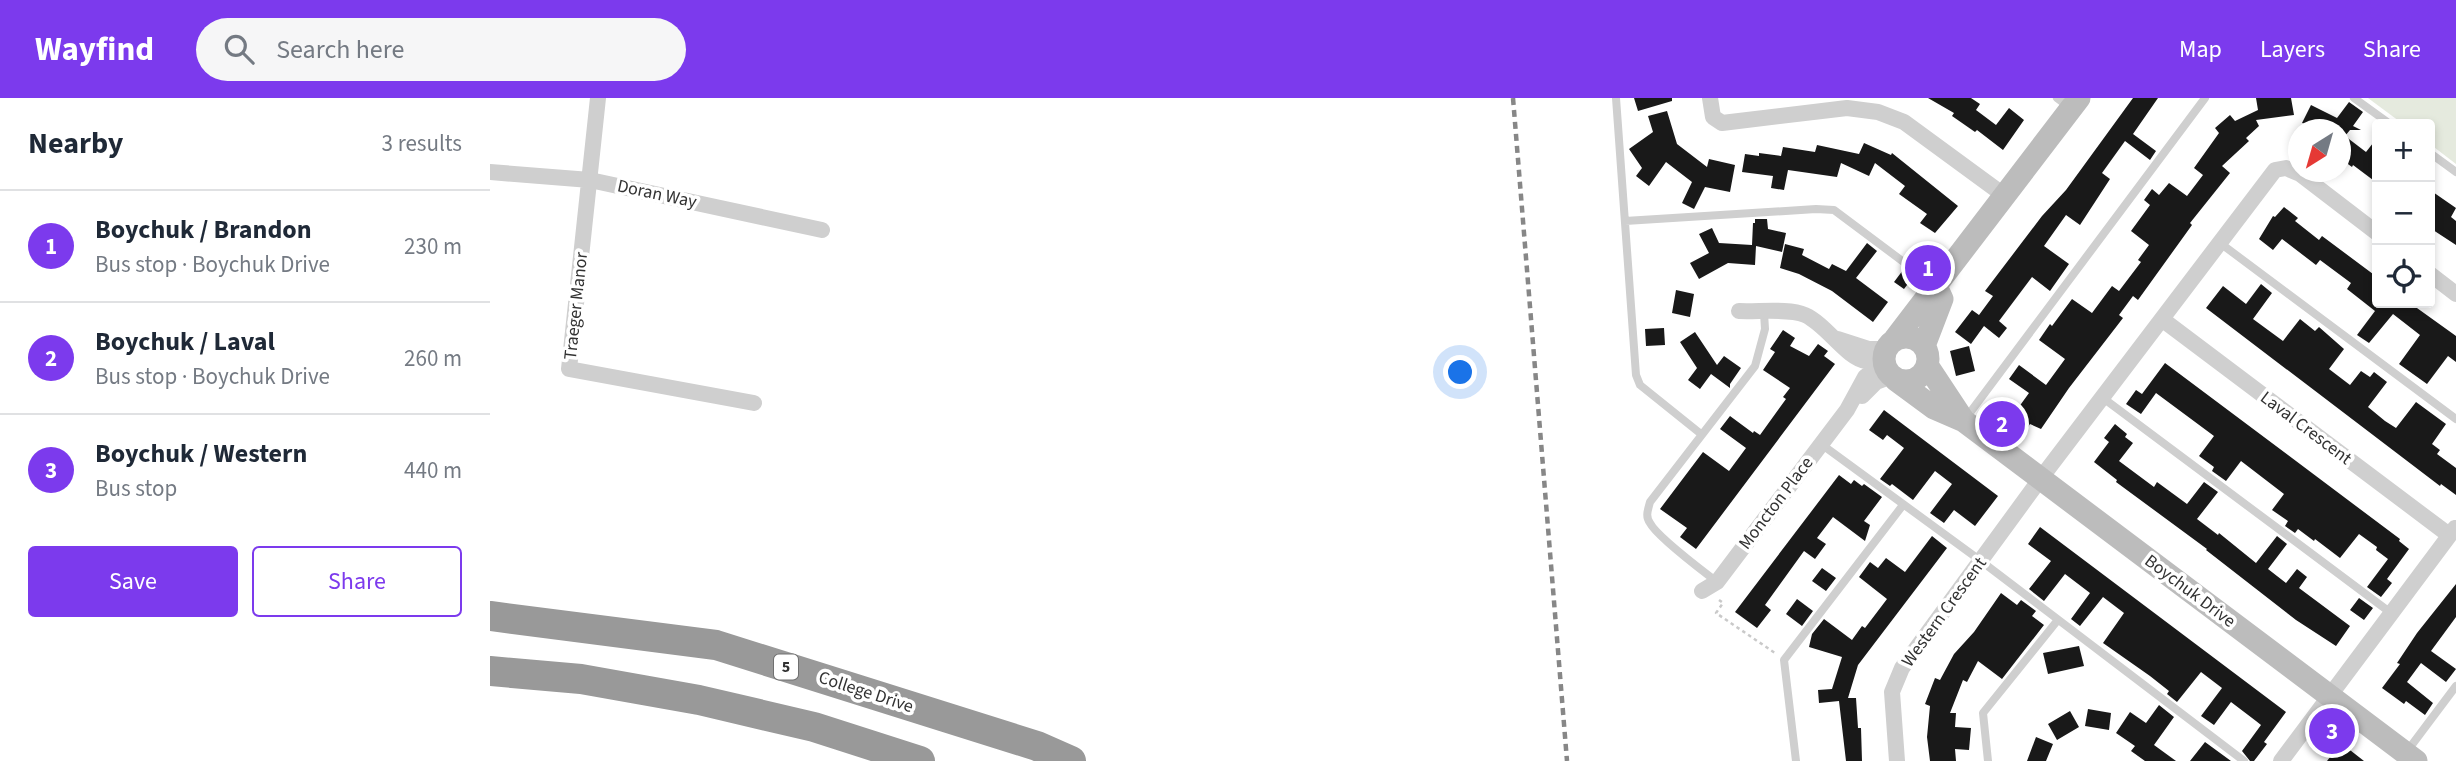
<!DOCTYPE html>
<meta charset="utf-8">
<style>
body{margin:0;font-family:"Source Sans 3",sans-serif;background:#f6f6f7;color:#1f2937}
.controls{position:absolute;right:21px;top:21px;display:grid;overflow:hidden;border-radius:7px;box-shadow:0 4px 10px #0003}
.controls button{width:63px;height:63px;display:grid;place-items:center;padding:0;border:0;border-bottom:2px solid #e0e1e3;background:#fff;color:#1f2937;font:35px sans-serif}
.compass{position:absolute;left:1798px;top:21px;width:63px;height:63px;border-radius:50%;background:#fff;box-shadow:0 4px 10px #0003;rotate:217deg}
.you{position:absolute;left:971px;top:275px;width:24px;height:24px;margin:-18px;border:5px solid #fff;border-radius:50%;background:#1a73e8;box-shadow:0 0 0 10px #1a73e833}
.badge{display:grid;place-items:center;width:46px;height:46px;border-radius:50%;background:#7c3aed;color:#fff;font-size:23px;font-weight:700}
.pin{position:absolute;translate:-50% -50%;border:4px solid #fff;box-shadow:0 2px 7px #0006}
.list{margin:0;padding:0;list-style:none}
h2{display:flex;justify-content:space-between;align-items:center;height:91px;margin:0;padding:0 28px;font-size:30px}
h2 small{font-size:23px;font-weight:400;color:#747a83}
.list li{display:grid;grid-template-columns:46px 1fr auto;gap:21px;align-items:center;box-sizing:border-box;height:112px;padding:0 28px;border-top:2px solid #e0e1e3}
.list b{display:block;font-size:26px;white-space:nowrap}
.list p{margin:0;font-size:23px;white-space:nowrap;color:#747a83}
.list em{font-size:23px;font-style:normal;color:#747a83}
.actions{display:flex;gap:14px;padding:21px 28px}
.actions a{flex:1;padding:16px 0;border:2px solid #7c3aed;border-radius:7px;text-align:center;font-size:24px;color:#7c3aed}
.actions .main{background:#7c3aed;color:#fff}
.icon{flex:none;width:38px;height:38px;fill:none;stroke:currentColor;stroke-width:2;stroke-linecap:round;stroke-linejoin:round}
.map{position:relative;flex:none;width:1966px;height:663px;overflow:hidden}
header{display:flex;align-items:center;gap:42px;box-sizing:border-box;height:98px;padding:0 35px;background:#7c3aed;color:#fff}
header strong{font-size:33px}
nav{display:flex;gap:38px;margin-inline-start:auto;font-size:24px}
.search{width:490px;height:63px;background:#f6f6f7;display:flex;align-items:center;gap:18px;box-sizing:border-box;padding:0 24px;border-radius:38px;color:#747a83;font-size:26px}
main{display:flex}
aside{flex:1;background:#fff}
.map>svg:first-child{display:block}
.green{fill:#e5eade}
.building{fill:#191919}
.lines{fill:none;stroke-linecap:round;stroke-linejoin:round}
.path{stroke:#c9c9c9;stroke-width:2.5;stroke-dasharray:3.5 3.5;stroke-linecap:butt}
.lane{stroke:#cfcfcf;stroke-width:8}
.street{stroke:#cfcfcf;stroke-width:16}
.secondary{stroke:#bcbcbc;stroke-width:23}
.highway{stroke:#999;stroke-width:30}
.rail{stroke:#878787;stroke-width:4.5;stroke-dasharray:7 5;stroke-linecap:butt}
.labels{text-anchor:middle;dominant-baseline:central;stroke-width:7;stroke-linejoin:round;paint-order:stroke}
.shield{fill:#fff;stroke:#707070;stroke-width:2}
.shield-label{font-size:16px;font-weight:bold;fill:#323232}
.street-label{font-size:18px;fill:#323232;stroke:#fff}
</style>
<header>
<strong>Wayfind</strong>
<div class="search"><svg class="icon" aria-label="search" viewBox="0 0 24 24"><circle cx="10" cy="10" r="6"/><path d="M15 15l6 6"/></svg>Search here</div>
<nav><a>Map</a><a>Layers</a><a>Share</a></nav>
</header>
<main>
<aside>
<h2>Nearby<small>3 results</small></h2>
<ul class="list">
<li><span class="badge">1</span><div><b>Boychuk / Brandon</b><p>Bus stop · Boychuk Drive</p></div><em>230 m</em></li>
<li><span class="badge">2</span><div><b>Boychuk / Laval</b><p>Bus stop · Boychuk Drive</p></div><em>260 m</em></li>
<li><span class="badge">3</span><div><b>Boychuk / Western</b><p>Bus stop</p></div><em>440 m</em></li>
</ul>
<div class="actions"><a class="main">Save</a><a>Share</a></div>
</aside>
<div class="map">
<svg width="1966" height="663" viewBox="0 0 1966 663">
<rect width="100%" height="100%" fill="#fff"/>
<path class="green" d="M1878,0h88v66l-26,-20v-20h-27z"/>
<path class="building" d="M1144,0h38v3l-34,10z
M1438,0h43l9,6 -4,6 20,15 13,-17 15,12 -21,30 -26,-20 -2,2 -23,-16 2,-3z
M1643,0h25l-25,36 23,17 -6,9 -25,-19 -23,32 8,6 -30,46 -14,-10 -22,31 25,18 -19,27 -18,-14 -33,44 8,7 -8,10 -15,-12 -13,18 -16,-12 17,-22 7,5 14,-19 -8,-5 57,-75 24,-26z
M1766,0h35l3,17 -38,5 3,6 -13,12 3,3 -27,25 8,7 -40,50 2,2 -54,75 -5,-4 -14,19 4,3 -54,70 -28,41 -11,-5 -6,9 -16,-11 21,-29 -20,-14 10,-14 27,20 19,-26 -26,-19 11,-16 2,2 20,-27 20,14 20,-27 7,5 22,-29 -3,-2 11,-15 -18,-14 19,-26 -6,-5 8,-11 7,6 10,-12 18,13 16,-21 -9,-7 25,-35 -4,-5 15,-13 5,6 23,-11z
M1859,4l14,10 -10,14 8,4h-11l-5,6 21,16 11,-14v45l-24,-18 -1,2 -11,-8v-29h-24l-15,-7 9,-18 26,13z
M1177,13l10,33 30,23 2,-8 26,6 -5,27 -25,-5 -11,22 -12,-6 10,-21 -26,-20 -17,24 -13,-10 6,-8 -13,-19 24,-17 -5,-16z
M1374,45l27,12 1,-2 66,53 -23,27 -15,-10 7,-9 -28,-20 6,-8 -30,-23 -6,13 -28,-13 -4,14 -49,-7 -4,20 -13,-2 2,-12 -31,-4 3,-18 14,2v-3l22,3 2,-9 32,5 2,-7 42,9z
M1940,92l26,18 -5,9 5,4v24l-26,-17z
M1794,109l14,11 -3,3 24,19 3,-4 55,41v26h33l46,33v26l-8,-6 -21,28 -28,-20 21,-29 -27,-21 -24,29 -12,-8 18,-24 -28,-22 4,-6 -31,-23 -4,5 -34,-26 -9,11 -14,-11 14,-23 2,1z
M1265,121h12l1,10 18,4 -4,19 -26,-6 -1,19 -27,-2 -29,16 -9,-16 19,-10 -10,-19 13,-6 7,15 33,2 1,-22h2z
M1377,145l10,8 -21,27 32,24 -15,20 -41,-31 -33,-17 -19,-6 5,-24 19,5 -2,6 27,14 3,-5 14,7z
M1413,172l10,7 -9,12 -10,-7z
M1771,186l11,9 -19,26 30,22 17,-22 15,12 4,-4 25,22 -15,20 21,16 11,-14 9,6 4,-5 13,10 -19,25 17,14 11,7 20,-26 30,22 -14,20 8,6 -3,4 19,14v27l-15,-11 -1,2 -234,-178 17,-22 23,18z
M1186,192l18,4 -4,23 -18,-4z
M1174,230l1,17 -19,1 -1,-17z
M1293,232l12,8 -5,8 19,10 9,-12 10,7 -4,5 11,8 -139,185 -16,-12 7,-9 -27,-19 43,-57 26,19 17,-23 -26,-19 10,-13 23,17 1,-2 6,4 26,-36 -3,-2 7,-9 -27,-18 12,-18 -5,-3z
M1205,234l22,33 7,-9 17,12 -11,16v4l-19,-14 -11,15 -12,-9 9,-12 -17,-26z
M1479,248l6,25 -19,5 -6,-25z
M1675,265l235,176 -1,2 10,8 -22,30 5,4 -11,14 -14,-10 21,-28 -12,-9 1,-3 -18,-13 -19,24 -25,-19 -1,2 -16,-12 -3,4 -10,-7 3,-5 -16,-11 12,-16 -43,-33 -15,20 -14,-10 2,-4 -15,-11 15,-20 -58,-43 -15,21 -15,-10 10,-14 6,4z
M1394,312l114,86 -23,30 -21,-16 -10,13 -14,-10 22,-29 -17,-13 -22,29 -21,-16 -2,2 -10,-7 24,-31 -17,-13 -4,5 -14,-10z
M1625,326l12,10 -2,3 8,6 -14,18 35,26 3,-5 30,22 17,-22 14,10 -21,27 21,16 1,-2 37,30 21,-27 10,8 -19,25 18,14 11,-14 10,8 -8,11 51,38 -14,20 -40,-26 -90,-70 1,-1 -91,-67 1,-2 -23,-18 15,-20 -5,-4z
M1349,377l12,9 3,-4 8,6 2,-2 18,13 -18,24 6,4 -5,16 -32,-24 -16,21 9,6 -11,15 -11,-8 -39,54 6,5 -14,18 -22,-16z
M1550,429l246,185 -22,30 3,2 -13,17h-4l-8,-10 19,-26 -5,-4 -25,-19 -17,23 -13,-9 21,-28 -21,-16 -24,30 -10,-8 2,-3 -19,-15 -47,-33 21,-30 -21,-16 -23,29 -9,-7 19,-26 -25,-19 -21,27 -15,-12 22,-28 -23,-17z
M1442,438l15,12 -89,117 -10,33h8l2,30h3l1,33h-16l-7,-60 -20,2 -1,-13 14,-1 10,-32 -33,-10 3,-13 12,-15 28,21 10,-14 3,2 22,-29 -28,-22 11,-15 8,6 8,-10 19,14z
M1332,470l14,10 -10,13 -14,-10z
M1966,486v33l-25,34 25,18 -10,13 -25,-19 -14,19 26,21 -8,12 -19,-14 -2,3 -22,-16 18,-24 -3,-1 20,-30z
M1511,495l16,12 4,-5 15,11 -4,5 12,9 -42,54 -24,-18 -11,21 -4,-2 -13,33h6l-1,14 16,1 -2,22 -14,-1 1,12h-26l-3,-24 3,-31 -5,-2 10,-26 5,2 14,-26 20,-22z
M1869,500l14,10 -9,12 -14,-10z
M1307,501l16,12 -11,15 -16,-12z
M1589,548l5,20 -36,8 -5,-21z
M1669,607l15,12 -20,28 22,16h-31l-14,-10 4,-5 -19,-13 14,-21 16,11z
M1598,611l23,4 -2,17 -24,-4z
M1580,613l9,16 -22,13 -9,-16z
M1546,639l17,7 -7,17h-19z
M1715,644l26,19h-41z
M1851,645l23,18h-37z"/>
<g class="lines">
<path class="path" d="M1229,502l4,3 -7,10 59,40"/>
<path class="lane" d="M1126,0l20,277 4,10 61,49
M1567,0l12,9
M1864,0l36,26
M1940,55l26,19
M1135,123l191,-12 18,1 99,74
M1730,145l236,176
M1613,300l288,215
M1476,320l239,-320
M1331,346l160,117 263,200
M1227,484c-14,-11 -60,-45 -67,-59 -5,-7 -2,-13 0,-21l105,-136 10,-37 -1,-16
M1918,652l48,-64
M1306,663l-12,-101 119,-155
M1498,663l-5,-48 74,-92"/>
<path class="street" d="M108,0l-29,271 185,34
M1220,0l3,19 9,6 125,-15 31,4 26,10 101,74
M0,74l100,8 232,50
M1940,176l26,20
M1249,213c19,1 50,-3 66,4 21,9 42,44 61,46 5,1 12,-1 17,-1
M1673,222l286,215
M1348,241l31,10h17
M1372,298l14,-14 16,-6
M1212,493l15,-9 130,-172 18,-33 19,-14
M1407,663l-5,-69 10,-24 139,-190 234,-308 11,-2 14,6 77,59
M1791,663l174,-233"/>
<path class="secondary" d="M1394 261a22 22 0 1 1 44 0a22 22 0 1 1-44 0Z
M1405,241l184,-241
M1434,248l18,-47 -6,-13
M1437,267l37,56
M1406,282l38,28 30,13 452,340"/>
<path class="highway" d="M0,518l226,29 321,101 34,15
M0,573l91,8 118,21 115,27 106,34"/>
<path class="rail" d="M1023,0l54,663"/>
</g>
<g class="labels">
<rect class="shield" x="284" y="556.5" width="24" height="25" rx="5"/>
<g class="shield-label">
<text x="296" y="569">5</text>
</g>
<g class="street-label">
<text transform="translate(167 96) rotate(12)">Doran Way</text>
<text transform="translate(86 208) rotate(-84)">Traeger Manor</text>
<text transform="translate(1816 330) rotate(37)">Laval Crescent</text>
<text transform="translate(1286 405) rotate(-53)">Moncton Place</text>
<text transform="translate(1700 493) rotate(37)">Boychuk Drive</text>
<text transform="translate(1454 514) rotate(-54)">Western Crescent</text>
<text transform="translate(376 594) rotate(18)">College Drive</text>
</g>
</g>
</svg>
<div class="controls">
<button>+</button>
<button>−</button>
<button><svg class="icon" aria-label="locate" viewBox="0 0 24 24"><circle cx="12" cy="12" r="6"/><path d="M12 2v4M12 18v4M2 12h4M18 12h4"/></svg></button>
</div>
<svg class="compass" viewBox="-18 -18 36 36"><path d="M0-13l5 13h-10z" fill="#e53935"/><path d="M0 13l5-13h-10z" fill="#747a83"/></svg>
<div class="you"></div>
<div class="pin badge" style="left:1438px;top:170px">1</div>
<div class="pin badge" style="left:1512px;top:326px">2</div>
<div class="pin badge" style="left:1842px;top:633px">3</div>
</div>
</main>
